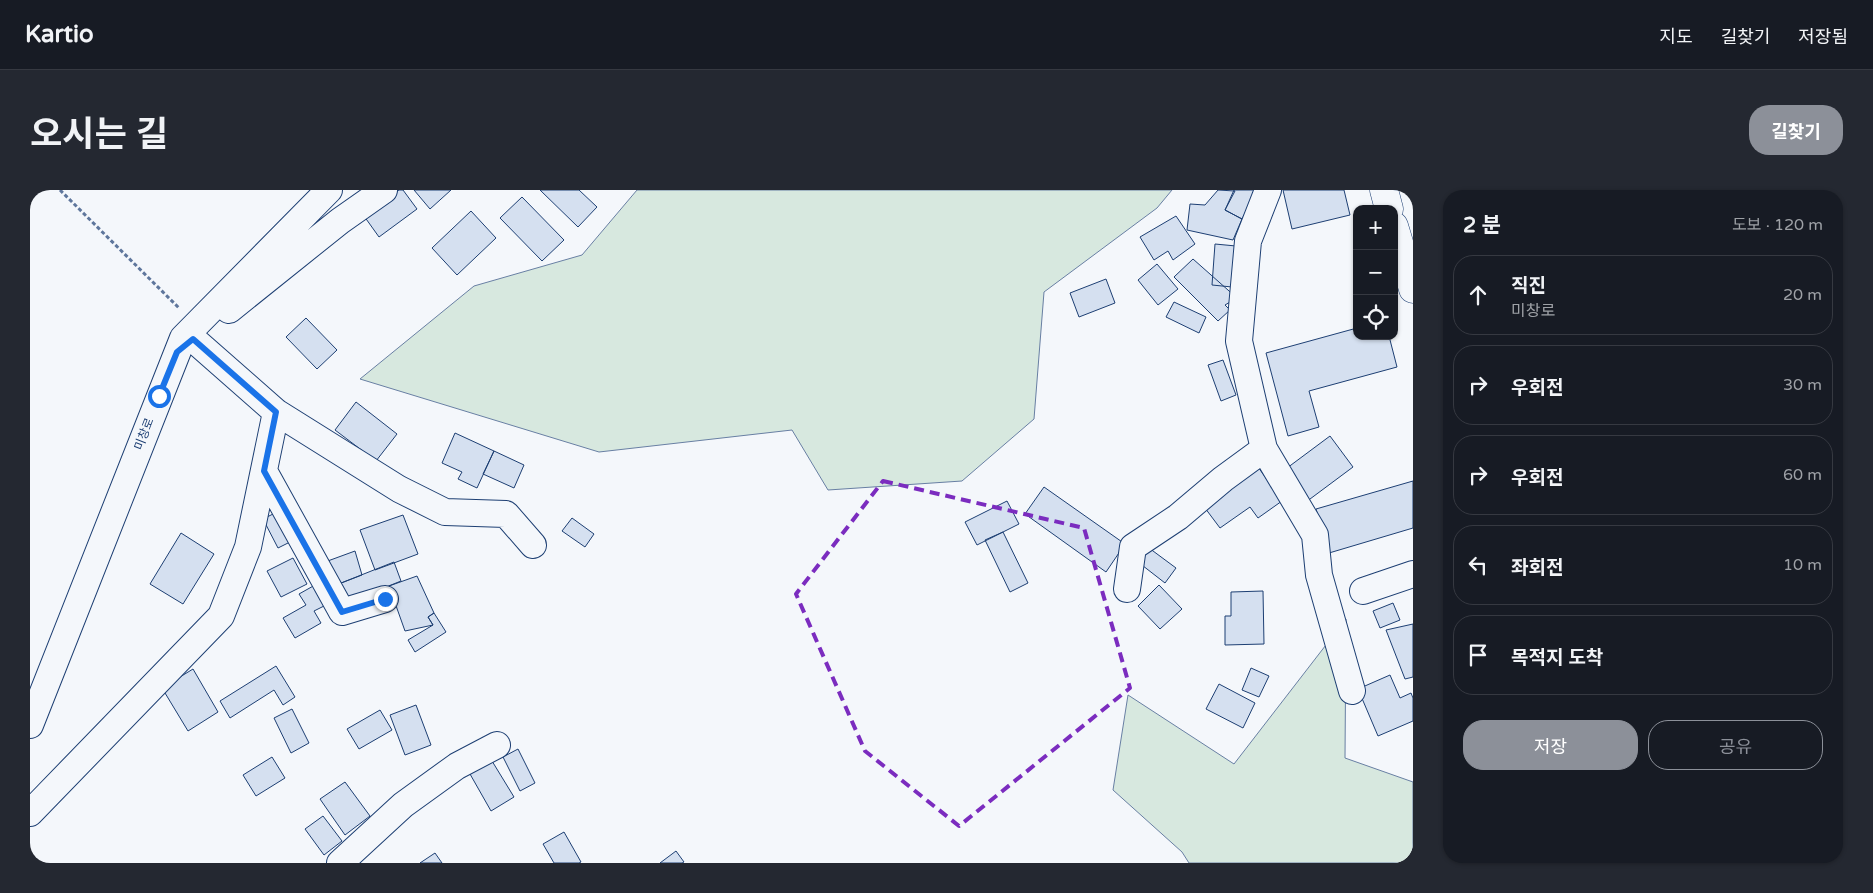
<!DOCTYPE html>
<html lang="ko">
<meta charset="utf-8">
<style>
body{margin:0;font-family:"Varela Round","Noto Sans KR",sans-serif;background:#242831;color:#f1f3f6}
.controls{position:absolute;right:15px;top:15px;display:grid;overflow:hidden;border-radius:10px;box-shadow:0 1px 4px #0004}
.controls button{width:45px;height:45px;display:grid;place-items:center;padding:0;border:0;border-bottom:1px solid #363941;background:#171b24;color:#f1f3f6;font:25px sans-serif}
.stop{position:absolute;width:15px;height:15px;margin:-11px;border:4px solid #1a73e8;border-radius:50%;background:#fff}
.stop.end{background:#1a73e8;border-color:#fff;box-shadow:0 1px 5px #0008}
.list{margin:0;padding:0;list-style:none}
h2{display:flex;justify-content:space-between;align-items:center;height:65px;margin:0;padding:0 20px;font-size:21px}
h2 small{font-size:16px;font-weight:400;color:#9ea1a6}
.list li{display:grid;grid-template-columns:32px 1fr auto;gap:15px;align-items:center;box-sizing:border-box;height:80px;margin:0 10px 10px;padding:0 10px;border:1px solid #363941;border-radius:20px}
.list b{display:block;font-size:19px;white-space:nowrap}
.list p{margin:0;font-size:16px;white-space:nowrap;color:#9ea1a6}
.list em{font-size:16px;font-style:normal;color:#9ea1a6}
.actions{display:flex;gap:10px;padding:15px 20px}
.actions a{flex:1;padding:11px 0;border:1px solid #8c9099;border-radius:20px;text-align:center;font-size:18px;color:#8c9099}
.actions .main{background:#8c9099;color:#fff}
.icon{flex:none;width:28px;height:28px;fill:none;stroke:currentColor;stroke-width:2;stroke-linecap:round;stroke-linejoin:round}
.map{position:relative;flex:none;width:1383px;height:673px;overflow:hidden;border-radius:20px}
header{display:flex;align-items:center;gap:30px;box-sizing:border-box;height:70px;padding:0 25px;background:#171b24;border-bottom:1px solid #363941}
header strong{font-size:24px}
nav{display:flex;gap:28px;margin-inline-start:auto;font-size:18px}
.intro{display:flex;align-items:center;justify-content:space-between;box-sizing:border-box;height:120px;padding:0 30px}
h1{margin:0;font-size:35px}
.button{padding:12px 22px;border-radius:20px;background:#8c9099;color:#fff;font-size:18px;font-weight:700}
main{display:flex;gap:30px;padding:0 30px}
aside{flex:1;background:#171b24;border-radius:20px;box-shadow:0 1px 4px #0004}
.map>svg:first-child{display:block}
.green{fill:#d7e8df;stroke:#687fa3}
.building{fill:#d5e0f0;stroke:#1d3f73}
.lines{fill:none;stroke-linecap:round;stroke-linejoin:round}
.minor-casing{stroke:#1d3f73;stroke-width:28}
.major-casing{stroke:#1d3f73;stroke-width:29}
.path{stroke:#5e769c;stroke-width:3;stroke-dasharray:4 2.5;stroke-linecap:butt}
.minor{stroke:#f4f7fb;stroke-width:26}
.major{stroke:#f4f7fb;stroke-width:28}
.route{stroke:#1a73e8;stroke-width:6}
.marked{fill:none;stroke:#7b2cbf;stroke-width:4;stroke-dasharray:10 6;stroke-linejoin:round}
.labels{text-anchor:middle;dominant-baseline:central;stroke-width:4;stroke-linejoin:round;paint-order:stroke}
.street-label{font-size:12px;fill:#1d3f73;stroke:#f4f7fb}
</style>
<header>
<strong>Kartio</strong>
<nav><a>지도</a><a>길찾기</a><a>저장됨</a></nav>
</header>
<div class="intro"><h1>오시는 길</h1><a class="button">길찾기</a></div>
<main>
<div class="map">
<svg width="1383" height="673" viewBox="0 0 1383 673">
<rect width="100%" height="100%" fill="#f4f7fb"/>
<path class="green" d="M607,0h535l-15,18 -113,84 -10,127 -72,62 -134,9 -36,-60 -193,22 -239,-73 114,-93 108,-31z
M1316,429l-1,139 68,24v81h-224l-7,-11 -69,-62 15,-95 106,69z"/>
<path class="building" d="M369,0h4l14,19 -38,28 -15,-21z
M384,0h37l-21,19z
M510,0h39l18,17 -19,20z
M1188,0l17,1 -10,19 17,9 -9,21 -46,-10 3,-26 15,1z
M1204,0h23l-15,29 -17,-9z
M1253,0h61l6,25 -58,14z
M492,7l42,43 -22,21 -42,-43z
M441,21l25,27 -39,37 -25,-27z
M1146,26l19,28 -22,16 -5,-9 -14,9 -14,-23z
M1185,54l21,2 -4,41 -20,-2z
M1163,69l44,39 -12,7 5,5 -12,11 -44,-44z
M1127,74l21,25 -20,16 -20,-25z
M1076,89l9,24 -36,14 -9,-24z
M1144,112l32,15 -7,16 -33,-16z
M276,128l31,32 -20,19 -31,-32z
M1327,138v8h32l8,31 -88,24 10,36 -31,9 -22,-83z
M1193,170l13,35 -15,6 -13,-36z
M326,212l41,32 -21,27 -41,-31z
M425,243l39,18 -17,37 -19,-9 4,-7 -20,-9z
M1300,246l23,31 -47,35 -23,-31z
M464,261l30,14 -10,23 -31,-14z
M1226,274l26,37 -24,17 -8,-11 -30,21 -18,-24z
M1383,291v47l-84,25 -13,-44z
M1014,297l81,57 -19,28 -81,-58z
M977,311l12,23 -42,21 -12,-23z
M245,323l15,29 -12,6 -15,-29z
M373,325l15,39 -43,16 -15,-40z
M542,328l22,16 -9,13 -23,-16z
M973,342l25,51 -18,9 -25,-52z
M151,343l33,21 -31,50 -33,-20z
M1119,358l27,20 -11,15 -27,-21z
M325,361l7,24 -26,10 -11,-23z
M263,368l14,26 -26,13 -14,-26z
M364,372l7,19 -57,23 -8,-19z
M387,386l17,37 -6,4 5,8 -28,6 -16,-45z
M285,395l11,20 -12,6 7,12 -26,15 -12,-20 23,-13 -7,-11z
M1129,395l23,24 -22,20 -22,-23z
M1233,401l1,53 -39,1v-29h6v-24z
M1363,413l7,17 -20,8 -7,-17z
M404,423l12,19 -31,20 -7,-12 25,-15 -5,-8z
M1383,434v53l-8,2 -19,-49z
M246,476l19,31 -12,8 -9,-15 -44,28 -10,-17z
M1221,478l18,8 -10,21 -17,-7z
M163,479l25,43 -30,19 -26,-43z
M1360,485l10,23 11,-5 2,5v23l-35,15 -20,-47z
M1189,494l36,19 -12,25 -37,-19z
M386,515l15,40 -26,10 -15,-40z
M262,519l17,34 -18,10 -17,-35z
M350,520l12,20 -33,19 -12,-20z
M488,559l17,34 -15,8 -17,-34z
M242,567l13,21 -29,18 -13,-21z
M462,571l22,36 -23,14 -21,-37z
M315,592l25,34 -25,19 -25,-36z
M293,626l19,25 -18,14 -19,-26z
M534,642l17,30 -2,1h-25l-11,-19z
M646,661l8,11 -2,1h-22z
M405,663l7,10h-22z"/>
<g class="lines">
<g class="minor-casing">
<path id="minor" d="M1238,0l-20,51 -9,100 25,108 51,86 4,40 33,116
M199,120l111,-89 44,-31
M163,149l83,73 123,77 46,23 61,2 27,31
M234,281l78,141 43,-13
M1097,399l6,-42 45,-30 45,-38 41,-30
M1333,401l50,-17
M0,535l153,-387 146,-148
M0,623l191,-197 27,-69 28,-135
M310,673l63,-58 54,-39 40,-21"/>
</g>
<g class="major-casing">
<path id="major" d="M1354,0l5,19
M1364,36l19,63"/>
</g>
<path class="path" d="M30,0l119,118"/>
<use href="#minor" class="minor"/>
<use href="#major" class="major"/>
</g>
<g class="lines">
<path class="route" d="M129,206l18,-44 16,-13 83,73 -12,59 78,141 43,-13"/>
</g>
<path class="marked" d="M853,291l201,47 46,160 -171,138 -94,-75 -69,-157z"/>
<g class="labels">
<g class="street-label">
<text transform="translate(114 244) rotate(-69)">미창로</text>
</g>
</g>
</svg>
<div class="controls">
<button>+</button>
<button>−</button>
<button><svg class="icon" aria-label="locate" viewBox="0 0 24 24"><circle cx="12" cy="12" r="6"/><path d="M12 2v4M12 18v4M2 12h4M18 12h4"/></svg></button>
</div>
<div class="stop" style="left:129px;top:206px"></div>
<div class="stop end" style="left:355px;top:409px"></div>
</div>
<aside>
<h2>2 분<small>도보 · 120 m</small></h2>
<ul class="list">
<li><svg class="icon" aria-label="ahead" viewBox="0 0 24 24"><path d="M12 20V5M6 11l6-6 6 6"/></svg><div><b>직진</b><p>미창로</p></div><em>20 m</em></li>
<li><svg class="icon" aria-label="right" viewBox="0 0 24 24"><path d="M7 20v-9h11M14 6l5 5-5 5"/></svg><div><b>우회전</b></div><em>30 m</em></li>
<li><svg class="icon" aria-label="right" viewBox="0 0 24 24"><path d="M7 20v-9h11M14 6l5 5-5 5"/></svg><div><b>우회전</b></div><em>60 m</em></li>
<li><svg class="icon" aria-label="left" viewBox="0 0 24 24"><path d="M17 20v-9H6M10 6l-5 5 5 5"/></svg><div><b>좌회전</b></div><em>10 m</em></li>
<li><svg class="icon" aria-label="arrive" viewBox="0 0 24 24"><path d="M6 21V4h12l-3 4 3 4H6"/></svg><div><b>목적지 도착</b></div></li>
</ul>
<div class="actions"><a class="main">저장</a><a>공유</a></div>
</aside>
</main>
